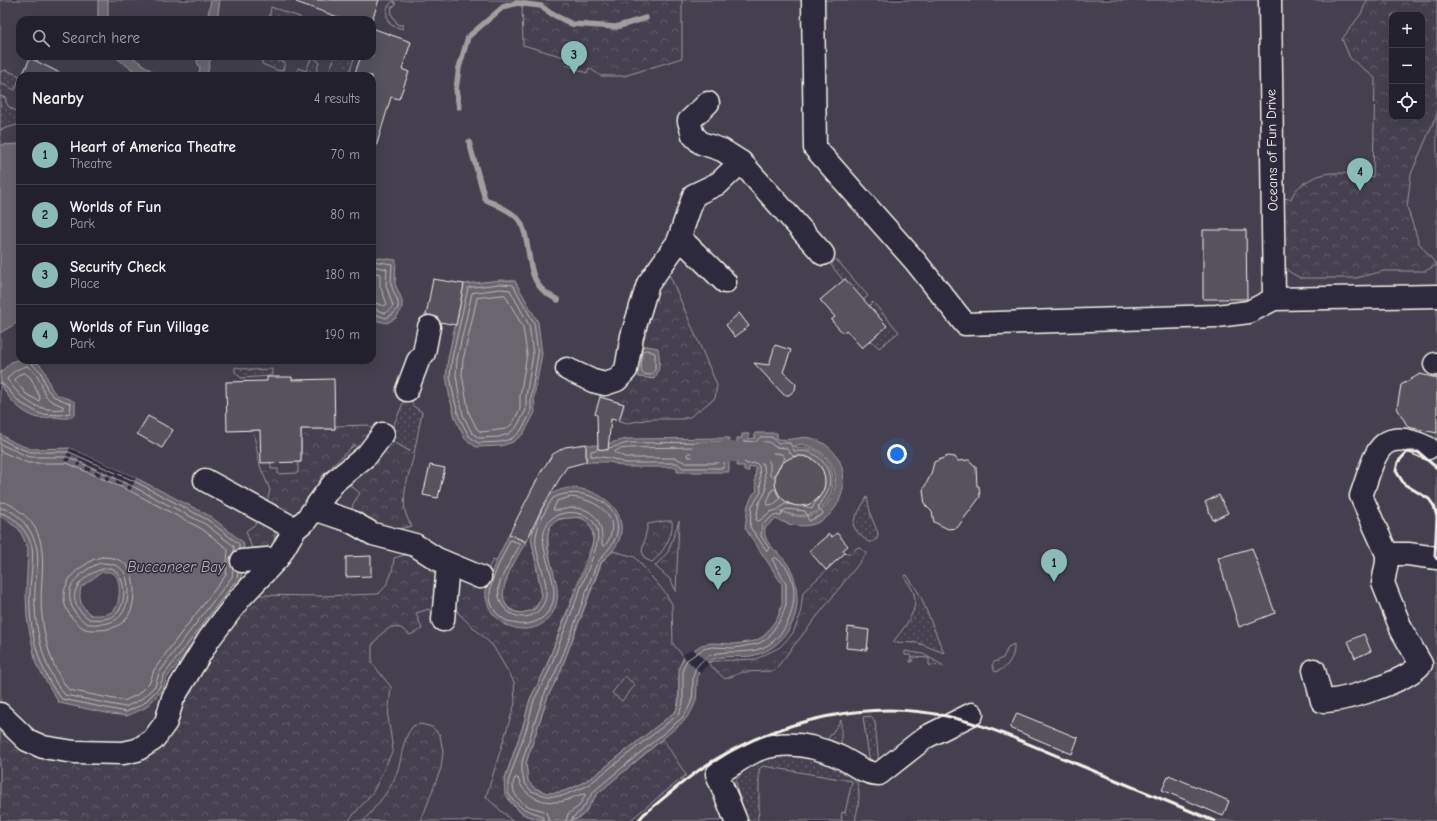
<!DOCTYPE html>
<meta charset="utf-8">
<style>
body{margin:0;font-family:"Comic Neue",sans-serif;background:#2b2836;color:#f1f3f6}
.controls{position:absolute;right:12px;top:12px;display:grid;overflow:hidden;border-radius:8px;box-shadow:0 4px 16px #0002}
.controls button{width:36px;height:36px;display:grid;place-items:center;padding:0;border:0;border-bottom:1px solid #403e4a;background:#23202e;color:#f1f3f6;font:20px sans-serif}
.you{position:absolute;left:897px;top:454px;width:14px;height:14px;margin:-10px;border:3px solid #fff;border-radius:50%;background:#1a73e8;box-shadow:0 0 0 6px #1a73e833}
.badge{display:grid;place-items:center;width:26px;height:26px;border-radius:50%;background:#8bbbb9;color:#111;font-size:13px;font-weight:700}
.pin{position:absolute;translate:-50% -33px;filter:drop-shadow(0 1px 2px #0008)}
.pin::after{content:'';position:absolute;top:21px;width:14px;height:12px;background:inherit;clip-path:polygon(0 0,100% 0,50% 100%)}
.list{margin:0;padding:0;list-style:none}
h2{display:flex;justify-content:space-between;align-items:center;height:52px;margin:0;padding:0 16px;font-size:17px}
h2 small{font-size:13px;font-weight:400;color:#a3a3aa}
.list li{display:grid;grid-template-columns:26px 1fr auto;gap:12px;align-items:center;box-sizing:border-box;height:60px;padding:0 16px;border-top:1px solid #403e4a}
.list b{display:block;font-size:15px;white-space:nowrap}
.list p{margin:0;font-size:13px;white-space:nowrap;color:#a3a3aa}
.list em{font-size:13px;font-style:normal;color:#a3a3aa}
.icon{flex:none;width:22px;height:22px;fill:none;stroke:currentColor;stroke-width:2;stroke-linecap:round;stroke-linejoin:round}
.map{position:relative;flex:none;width:1437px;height:821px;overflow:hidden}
.search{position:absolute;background:#23202e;box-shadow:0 4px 16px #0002;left:16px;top:16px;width:360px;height:44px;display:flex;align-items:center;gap:10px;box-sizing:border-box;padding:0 14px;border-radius:12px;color:#a3a3aa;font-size:15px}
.panel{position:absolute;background:#23202e;box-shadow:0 4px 16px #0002;left:16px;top:72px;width:360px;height:292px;border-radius:12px}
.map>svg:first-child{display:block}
.green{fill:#454050;stroke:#9c989c;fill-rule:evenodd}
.forest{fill:url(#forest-crowns);stroke:#9c989c;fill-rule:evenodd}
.garden{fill:url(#garden-dots);stroke:#9c989c}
.water{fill:#6a6670;stroke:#a19ea0;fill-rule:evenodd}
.pier{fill:#2f2a3d}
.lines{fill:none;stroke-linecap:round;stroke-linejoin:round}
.shore{stroke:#bdb9b8;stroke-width:1}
.stream{stroke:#a19ea0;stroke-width:5.5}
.canal{stroke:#6a6670;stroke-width:20}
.building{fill:#56525f;stroke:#f4f1e8}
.minor-casing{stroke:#f4f1e8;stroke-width:25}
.minor{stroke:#2f2a3d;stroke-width:22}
.rail{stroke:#f4f1e8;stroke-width:3}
.labels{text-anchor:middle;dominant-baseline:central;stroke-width:3;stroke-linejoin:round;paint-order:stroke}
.street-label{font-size:14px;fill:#f4f1e8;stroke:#2f2a3d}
.water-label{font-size:15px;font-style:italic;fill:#b6b2b2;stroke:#2f2a3d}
</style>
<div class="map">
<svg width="1437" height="821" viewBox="0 0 1437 821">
<defs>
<pattern id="forest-crowns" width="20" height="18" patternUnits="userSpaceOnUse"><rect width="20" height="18" fill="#454050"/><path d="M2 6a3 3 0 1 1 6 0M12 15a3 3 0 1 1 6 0" fill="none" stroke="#605c69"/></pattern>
<pattern id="garden-dots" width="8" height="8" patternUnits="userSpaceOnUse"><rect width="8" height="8" fill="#454050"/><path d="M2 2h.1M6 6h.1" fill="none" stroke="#605c69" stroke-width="1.8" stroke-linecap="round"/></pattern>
</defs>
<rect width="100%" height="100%" fill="#2f2a3d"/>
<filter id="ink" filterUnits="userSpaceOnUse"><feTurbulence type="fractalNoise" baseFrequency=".025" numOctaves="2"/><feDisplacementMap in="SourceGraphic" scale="8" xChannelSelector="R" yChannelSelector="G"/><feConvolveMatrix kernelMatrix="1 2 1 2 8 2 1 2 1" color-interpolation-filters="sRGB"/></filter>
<g filter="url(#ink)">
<path class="green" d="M0,0h1437v821h-1437zM1392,15h30v102h-30zM20,20h352v36h-352zM20,76h352v284h-352z"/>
<path class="forest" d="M524,0h158v58l-58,18h-23l-12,-8 -2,5 -23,-9 3,-6 -44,-13 -1,-44z
M1367,0h70v114l-26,60 -4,33 12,36 18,22 -12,6h-41l-28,7h-56l-12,-7 -6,-10 -3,-63 12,1c5,-16 30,-27 45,-26 13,0 25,2 37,4l2,-99 -25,-20 -8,-19 19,-25zM1392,15h30v102h-30z
M667,269l50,116 -2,13 -25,19 -7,2h-33l-22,4 -9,-2 5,-17 -24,-7 -1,-9 17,-2 21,-56z
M368,425l7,5 -16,21 -5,-6 -33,32 -2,12 -15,24 -21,3 -17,-10 4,-16 -10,-24 -7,-36h7l11,32v7h7v5l20,-1v-11h3v-33h34v-3z
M388,438l26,16c-5,22 -18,52 -2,72l-31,7 -30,-21 2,-8 7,-11 -15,-12z
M261,517l15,10 -3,24 -19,3 -8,-23 11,-8z
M570,517c19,0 23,8 23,25l-49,130 -14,27 -7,27 -19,55 5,20 10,10 8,5 20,5h-35l-26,-24 29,-94 -1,-21 -21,-36 -34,-32 -4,-7 -2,-6 5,-26h27l8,-15 4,1c-12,29 -17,44 9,65l46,-12c2,-6 5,-12 5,-18 -1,-16 -15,-60 -6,-71 4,-6 12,-6 19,-8z
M665,521h7c2,14 -10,33 -20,41l-7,-3 -3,-8 6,-27z
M679,521l-3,71 -5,-12 -16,-14 13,-14z
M533,529l-1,14 10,53c-9,27 -44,19 -39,-9 2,-12 23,-46 30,-58z
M858,547l9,6 -93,118 -31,1 -18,7 -17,-16 6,-2 42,-2 24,-12 13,-14 7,-17 3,-24 42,-39h6z
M613,551l22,6 31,37 6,10 1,40 11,13c-9,17 -2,36 -8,54l-82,65 -21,12 -12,4 -14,1 -13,-5 -6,-7 -2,-18 22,-67 11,-21 43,-113zM625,676l10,9 -13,16 -10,-8z
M411,553l30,26 -3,37 -6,-1 -3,-6 -13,4 6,16 -12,6 -9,-7 -10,-1 -10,7 -9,12v17l19,24 -3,30 5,33 -20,42 -25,29h-348v-98l32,23 118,1 35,-45 55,-92 16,-15 65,1 57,-2c11,-9 15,-22 16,-36z
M1014,644c1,12 -6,25 -19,28l-3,-7 2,-3 9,-4 5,-11z
M421,724l11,3 8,8 3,17 -2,16 -20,53h-57c11,-15 25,-28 32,-46 7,-17 5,-35 17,-49z
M663,739l23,36 -57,46h-59l9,-3 5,-4 13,-20z"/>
<path class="garden" d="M394,1l2,4 -5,3 1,3 -1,2 7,12h5v4l-10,-3 -5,-4c-2,-10 -3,-16 6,-21z
M271,7l29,10 2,3h-33z
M262,56h16l-1,4 8,3 -2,7 -4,1 -17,-7z
M312,56l7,6 -3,12 -19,2 1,-8 8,3z
M335,56h20l-7,20h-15l-5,-2z
M6,70l14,6 -5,14 -15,-7v-11z
M0,96l6,2v4l3,5 11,6v11l-20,6z
M836,259l32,37 -5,4 -20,-20 -12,-15z
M873,302l26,30 -20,16 -8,-8 16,-14 -18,-20z
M235,367l18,3 19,-1v7l-31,2 -6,-6z
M410,395l3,11 9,6 -8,42 -26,-16 16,-37z
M867,497l4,19 7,17 -1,6 -5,3h-4l-10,-9 -5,-8 2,-7z
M907,575l13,20 24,58 -26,-10 -25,-1c11,-15 29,-33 19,-53 -2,-4 -6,-8 -8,-13z
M905,651l18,3 21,12 -15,-1v-7l-16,-1 -1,5h-2l1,-7h-6z
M871,716l4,6 4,43 -9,-1 -7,-47z
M841,720v27l-16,-4z
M813,752c38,21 54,20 42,69h-14l1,-9 3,1 7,-32 -89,-15 -4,3v43l-2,9h-16l-5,-41 10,-12 15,-11z"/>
<path class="water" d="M98,0h10v20h-10z
M211,0h9l-3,20h-10z
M114,56h17l28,20h-18z
M198,56h13l-4,20h-9l2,-8 -3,-6z
M20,144v125l-2,3 2,1v48l-20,12v-188z
M372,257l24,3 -1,24 7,16v9l-6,9 -9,5 -9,-2 -6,-5z
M501,280l14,1 23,41 4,32 -8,43 1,15 -5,10 -7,12 -10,8 -12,4 -25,1 -11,-8 -10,-21 -5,-19 -4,-23 2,-18 16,-74z
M647,346l11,2c2,12 3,21 -4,31l-15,-2 -2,-6 2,-24z
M20,359c6,3 12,0 20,6 8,7 7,20 15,28 4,4 14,5 20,9v13c-7,5 -13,3 -21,2 -5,0 -11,2 -16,1 -19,-6 -38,-25 -38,-45l11,-11z
M755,433h22v6c5,0 11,1 16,0 8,-1 12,-3 21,0 51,17 31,96 -21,86 -6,-1 -12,-4 -18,-6l-10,9c-3,16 16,25 23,37 7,10 9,23 9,35 1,26 -20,52 -46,56 -18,2 -36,-3 -49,11 -7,8 -4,23 -6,33 -2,8 -6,14 -12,21l-87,73 -13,20 -5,4 -9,3h-23l-20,-5 -8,-5 -14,-17 -1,-13 19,-55 7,-27 14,-27 45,-114c5,-18 9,-29 -8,-41l-22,2 -8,6c-15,27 19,60 1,89 -18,28 -63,14 -66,-18 -2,-14 17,-48 23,-62l17,8c-8,14 -36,55 -15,68 8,5 16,2 24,-1l7,-13 -11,-59 11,-29 9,-14c6,-3 13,-6 20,-6 24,0 53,17 50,44 -1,13 -11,22 -20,30l-42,113 -11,21 -22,67 2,18 6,7 13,5 14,-1 12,-4 21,-12 82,-65 3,-8v-36l5,-10 17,-12 10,-2 23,1 21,-3 9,-5 14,-19 4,-14v-19l-37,-56 3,-23 5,-11 4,-3 -2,-10 1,-14h-7v4h-5v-5h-7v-28h5v-4h7v5l6,-1zM801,444c61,13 33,94 -21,67l1,-1c4,2 10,5 14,5 48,6 54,-71 -1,-68v-1zM801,470l8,5 1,9 -5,6 -6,2 -7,-3 -4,-7 4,-9z
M0,434l15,9 16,6 39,-1 66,30 74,38 34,27 -3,37 -74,98 -4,12 -18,18 -18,8 -16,-2 -52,-11 -23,-39 -9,-46 -1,-22 2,-48 -9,-19 -19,-13zM102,572c5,0 10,-1 14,4 5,6 4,27 -1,33 -6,7 -16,6 -24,6 -10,-9 -13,-14 -10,-28z
M729,438v34h-52v-5h-52l-15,-5h-24v-18c15,4 27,-3 42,-5z"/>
<path class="pier" d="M70,448l66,30 -6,13 -4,-2 2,-5 -6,-3 -2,5 -5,-2 2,-6 -5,-3 -3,6 -4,-2 3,-6 -6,-3 -3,6 -5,-2 3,-5 -5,-3 -3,6 -4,-2 2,-6 -5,-3 -3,5 -3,-1 3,-6 -7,-4 -4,7 -4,-1z
M693,649l16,15 -6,5 -2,5 -19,-19z"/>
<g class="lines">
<path class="shore" d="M372,261l20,3c0,6 -1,13 -1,19 2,15 18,24 -5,35l-14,-5
M372,266l15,3 -1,16 7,21 -4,5 -4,2 -13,-5
M372,272l8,2v12l7,18 -3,2 -12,-4
M501,284l12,1 21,38 4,31 -7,43v14l-4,9 -7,12 -9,7 -11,3 -22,1 -9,-7 -10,-19 -5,-19 -4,-22 2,-18 16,-70z
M501,289l9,1 19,35 4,29 -7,43v13l-10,18 -8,6 -9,3 -20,1 -7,-5 -9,-18 -4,-20 -3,-20 1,-16 15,-66z
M505,295l18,32 4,27 -7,42v13l-8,15 -6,5 -25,3 -4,-3 -8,-16 -7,-38 1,-15 14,-62z
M647,350l8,3v17l-4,5 -8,-1 -2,-4 1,-18z
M27,366c3,3 8,5 10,9 10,18 3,23 26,31v3c-27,3 -41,-9 -56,-30 5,-7 11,-11 20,-13z
M25,373l6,5 9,20 -1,3 -13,-7 -11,-14 3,-5z
M0,383l4,2 15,17 21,12 21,1 9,-2 1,-9 -18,-8 -6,-7 -6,-17 -9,-8 -1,-4
M761,437h11l5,6h13l4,8c5,1 10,-1 15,1 15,5 25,23 19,38 -2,7 -6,10 -10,16l1,4 4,3 -1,2 -13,6 -4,-10 -19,-2 -3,2 -2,5 -7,-1 -12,10 -1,11 8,12 -2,3 -17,-24 2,-21 9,-14 -2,-26 -3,-3 -9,1 -6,-4v-17l4,-2 10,1z
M0,438l14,8 16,6h39l65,29 74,39 31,24v6
M763,442h6l6,5 11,1 7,8c5,0 9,0 13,1 13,3 21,17 18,30 -2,9 -9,14 -12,22l-7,-3 -20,-2 -8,6 -7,2 -11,9 -3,-1 3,-17 7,-12 -2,-25 -5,-7 -13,-1v-9l1,-2h10z
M0,444l29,13h39l64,29 73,38 29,22v7
M718,447l2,2v12l-2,2h-32l-10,-5h-49l-13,-6 5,-3 9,-1z
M766,449l8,4 8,1 3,4 -12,19 -3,-1v-13l-8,-10z
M597,450l-6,1v5l19,2 16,5h51l6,5h40l1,-1 1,-23 -2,-2 -95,1 -19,5
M0,451l28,12h39l63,28 72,38 26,20 -2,26 -54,70 -18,25 -4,12 -13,13 -13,6 -55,-11c-17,-21 -24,-48 -27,-74 -5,-37 14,-80 -23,-105 -6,-5 -11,-9 -19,-9
M689,453h23l2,2 -2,2h-23l-2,-2z
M780 481a20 20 0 1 1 40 0a20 20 0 1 1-40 0Z
M785 481a15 15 0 1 1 30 0a15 15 0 1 1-30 0Z
M775,489l5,10 -6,5 -6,1 -1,-2 5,-13z
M571,497c26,2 54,21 34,49l-3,-1c1,-22 -7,-38 -31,-37 -6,1 -13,3 -18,2l4,-9z
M0,508c17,1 32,22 36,37 4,13 0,30 -1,43 -2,34 7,81 30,107l60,12 15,-7 15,-14 4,-13 18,-25 55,-71 1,-9
M0,513c14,1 29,21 32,34 2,13 -2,33 -2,46 -2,34 9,81 32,106l64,13 17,-8 16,-16 5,-13 73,-96 1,-7
M102,557c25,0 32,13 32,37 -1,27 -16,37 -42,36 -7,0 -11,-3 -16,-8 -20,-19 -14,-44 9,-57 5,-4 10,-7 17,-8z
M101,563c21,0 27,9 27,29 -1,26 -14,34 -39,32 -15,-6 -25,-27 -16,-41 5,-8 19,-18 28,-20z
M111,568c14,6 17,31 7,44 -6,8 -19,8 -29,7 -3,-3 -9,-7 -11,-11 -13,-21 14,-40 33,-40z
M544,821l-2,-5 -20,-8 -10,-9 -4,-6v-11l19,-55 7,-27 14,-27 44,-114c3,-9 8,-20 5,-30 -6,-21 -43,-22 -51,-3 -12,26 21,61 2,86 -17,23 -59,12 -58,-18 0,-15 14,-40 20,-54l9,3 1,2c-6,11 -19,30 -21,41 -5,28 30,43 44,19 11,-19 -10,-49 -7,-69 2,-13 10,-27 17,-38 24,-13 70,2 64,35 -3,15 -17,22 -22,35 -13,34 -24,69 -39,103 -3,8 -9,16 -12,24 -8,22 -15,45 -22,67v9l2,11 7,9 16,5h15l25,-10 92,-72 4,-11v-35l4,-8 16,-11 9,-2 22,1 23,-4 10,-5 14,-20 5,-15v-20l-14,-25 2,-2c34,18 21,78 -12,91 -16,7 -34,1 -51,7 -4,1 -9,6 -12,9 -9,8 -5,25 -7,35 -2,8 -6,13 -10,19l-88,73 -13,20 -8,6 -2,4
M549,821l-3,-9c-5,-3 -11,-3 -16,-5 -12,-5 -21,-17 -15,-29h3c5,19 27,27 46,23 7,-2 14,-7 21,-7v2l-7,11 -10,7 -2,7"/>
<path class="stream" d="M459,107l-3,-18 3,-21 9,-31 35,-30 14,-4 24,3 9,7 22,11 44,3 30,-9
M469,142l16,57c11,6 30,13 36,24 11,21 4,53 24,69 4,3 9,6 13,8"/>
<path class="canal" d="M701,452h62"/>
</g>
<path class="building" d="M296,0h83l-7,20h-26l-50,-18z
M372,28l39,14 -9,27 7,3 -10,27 -8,-2 -15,50 -4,-1v-70h-18l7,-20h11z
M30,58l36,18h-44z
M1203,230h43l1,69h-44z
M433,279l31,5 -8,41 -16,-3 -3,-5 -11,-2z
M845,279l42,47 -25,22 -16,-18 -3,3 -12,-13 4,-3 -15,-17z
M739,313l10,13 -14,11 -9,-12z
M775,345l16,5 -8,22 13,12 -1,6 -6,5h-5l-30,-32 15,2z
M1420,374l17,4v55l-29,-6 -11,-19 4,-23z
M267,377h25v3l42,-1 1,50h-34v33l-40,1 -1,-33 -33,1 -1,-49 41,-1z
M600,397l24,7 -5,17 -8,-2 -3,31 -10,-1 -1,-34 -2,-1z
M148,416l25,14 -11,18 -25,-14z
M586,444v18l-19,5 -4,6 -21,35 -16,34 -17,-8 33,-64 11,-16 12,-7z
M948,456l7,1 3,4 11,-1 7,7 1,19h2l1,11 -23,31 -9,1 -14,-7 -2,-10 -7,-7 -2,-15 8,-16 3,-12z
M775 481a25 25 0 1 1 50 0a25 25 0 1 1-50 0Z
M430,465l15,3 -7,30 -15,-3z
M1219,495l9,18 -15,7 -8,-18z
M837,533l11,13 -5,4 2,3 -19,17 -17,-19 20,-17 3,3z
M1252,548l23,65 -36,14 -21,-69z
M371,556v20l-25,1v-20z
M848,627l21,3 -2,20 -21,-2z
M1364,634l7,17 -16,7 -7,-17z
M1017,713l61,25 -6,16 -62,-26z
M1169,775l60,26 -6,15 -61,-26z"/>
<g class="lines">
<g class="minor-casing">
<path id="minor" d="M813,0l2,148 100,113 50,63 252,-8 32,-4 25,-13 163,-3
M1270,0l4,299
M708,103l-19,18 4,14 8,8 21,7 19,12 82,92
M680,238l45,44
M1435,364h2
M567,369l26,12 12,3 12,-4 9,-10 6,-34 16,-52 30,-42 16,-47 25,-12 22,-21
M407,390l11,-29 6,-8 5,-26
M1428,448c-51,-25 -53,9 -67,48l26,58h21l29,4
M205,480l90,49
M314,509l36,12 23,13 42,11 22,14 43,18
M242,561l36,-3 17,-29 11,-9 29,-39 32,-26 16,-21
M443,620l5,-56
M1314,670l8,31c23,0 84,-19 99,-37l-19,-33 -19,-48 4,-21v-8
M0,714l27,26 16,7 31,5 49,1 14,-3 16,-10 13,-18 7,-24 36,-59 32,-42 37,-39
M736,821l-19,-47c14,-8 28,-19 43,-25 27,-9 54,-4 80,8 13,6 24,17 39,17l47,-37 46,-23"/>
</g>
<use href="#minor" class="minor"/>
<path class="rail" d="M1437,468l-19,-16h-11l-9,10 -2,9 8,13 25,15 5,7 3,11 -2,39 2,3
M638,821l6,-7c23,-18 45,-39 69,-53 68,-41 154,-62 233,-45 41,9 80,27 119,43 50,21 100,41 149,62"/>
</g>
</g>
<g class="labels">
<g class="street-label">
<text transform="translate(1272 150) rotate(-91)">Oceans of Fun Drive</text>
</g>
<g class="water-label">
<text x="176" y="567">Buccaneer Bay</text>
</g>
</g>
</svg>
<div class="controls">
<button>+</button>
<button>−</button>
<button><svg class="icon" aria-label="locate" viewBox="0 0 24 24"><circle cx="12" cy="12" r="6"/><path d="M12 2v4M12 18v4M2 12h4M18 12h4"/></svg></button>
</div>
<div class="you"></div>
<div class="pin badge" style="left:1054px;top:582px">1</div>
<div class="pin badge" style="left:718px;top:590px">2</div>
<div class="pin badge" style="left:574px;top:74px">3</div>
<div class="pin badge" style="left:1360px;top:191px">4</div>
<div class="search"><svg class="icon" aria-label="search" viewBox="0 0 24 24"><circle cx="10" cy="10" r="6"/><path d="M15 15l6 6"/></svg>Search here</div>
<section class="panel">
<h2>Nearby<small>4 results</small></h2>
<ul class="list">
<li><span class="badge">1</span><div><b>Heart of America Theatre</b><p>Theatre</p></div><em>70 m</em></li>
<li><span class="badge">2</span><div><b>Worlds of Fun</b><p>Park</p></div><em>80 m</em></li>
<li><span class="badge">3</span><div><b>Security Check</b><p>Place</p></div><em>180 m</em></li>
<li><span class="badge">4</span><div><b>Worlds of Fun Village</b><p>Park</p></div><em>190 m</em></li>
</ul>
</section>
</div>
